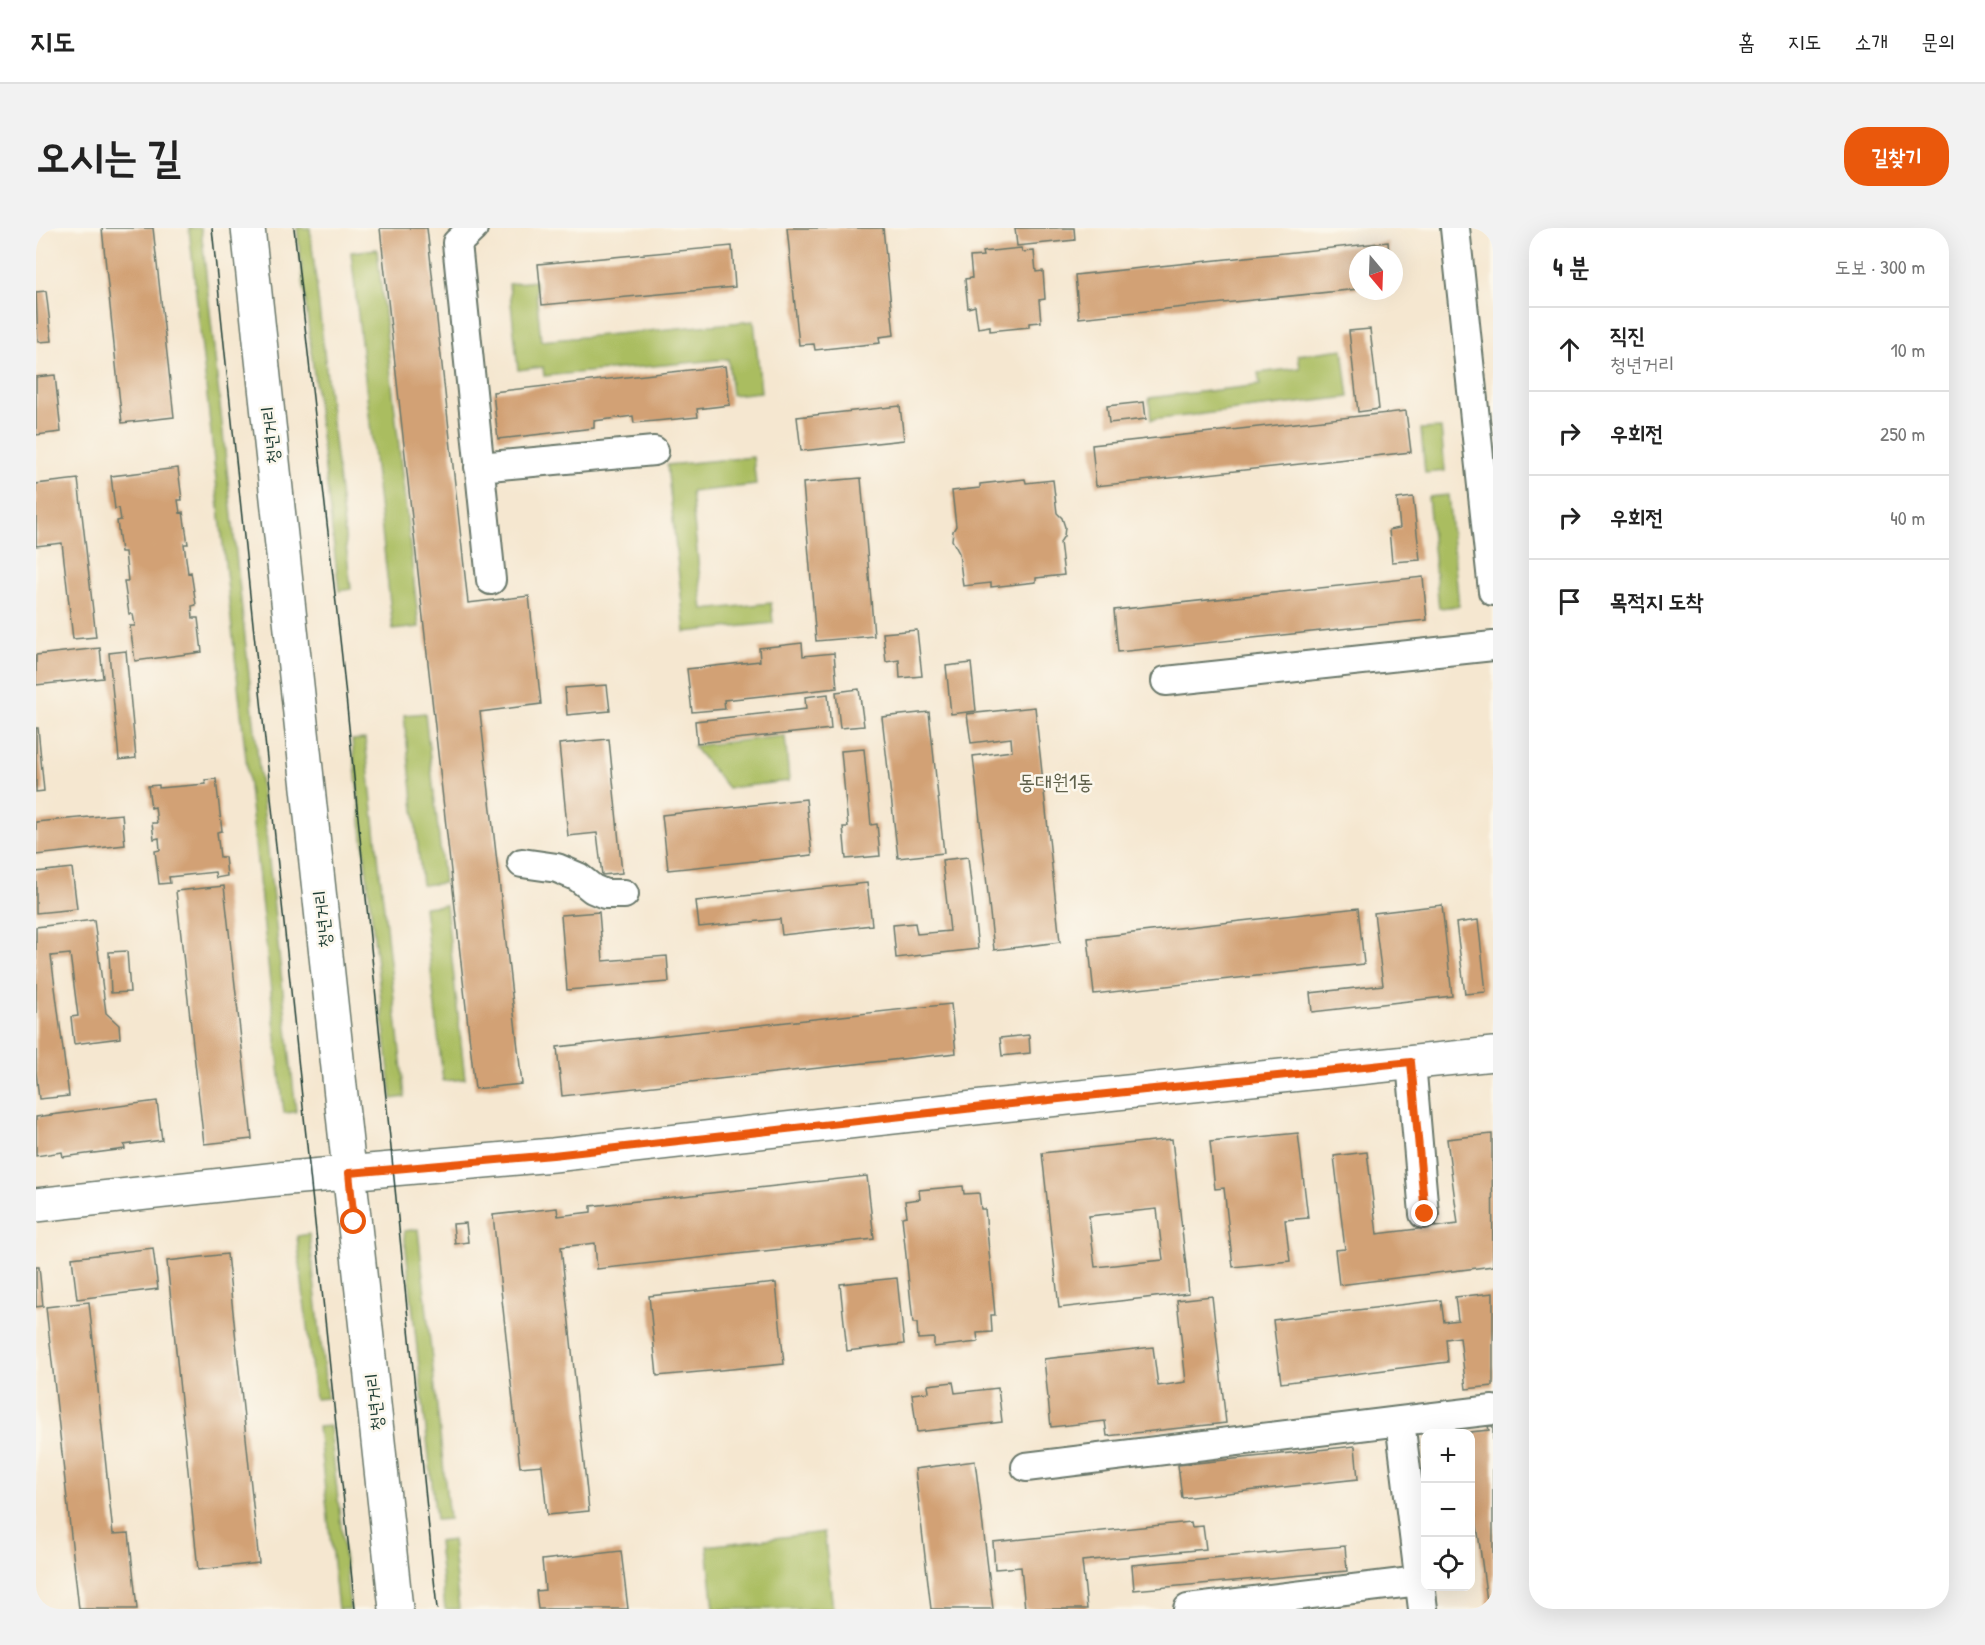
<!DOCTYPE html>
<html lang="ko">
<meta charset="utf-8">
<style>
body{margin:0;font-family:"Patrick Hand","Poor Story",sans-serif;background:#f2f2f2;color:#222}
.controls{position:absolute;right:18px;bottom:18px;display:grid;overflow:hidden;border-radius:12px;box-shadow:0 6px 24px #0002}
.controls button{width:54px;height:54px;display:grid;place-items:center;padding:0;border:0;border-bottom:2px solid #e0e0e0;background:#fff;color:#222;font:30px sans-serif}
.compass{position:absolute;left:1313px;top:18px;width:54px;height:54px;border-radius:50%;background:#fff;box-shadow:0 6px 24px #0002;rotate:161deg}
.stop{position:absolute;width:18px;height:18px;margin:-14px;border:4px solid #ea580c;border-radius:50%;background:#fff}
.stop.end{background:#ea580c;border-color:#fff;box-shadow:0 2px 6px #0008}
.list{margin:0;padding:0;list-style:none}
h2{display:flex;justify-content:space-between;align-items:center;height:78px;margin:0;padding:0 24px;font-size:26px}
h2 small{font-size:20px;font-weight:400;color:#767676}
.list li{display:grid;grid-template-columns:39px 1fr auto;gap:18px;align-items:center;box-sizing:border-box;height:84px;padding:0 24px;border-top:2px solid #e0e0e0}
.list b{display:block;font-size:22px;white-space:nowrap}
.list p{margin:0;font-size:20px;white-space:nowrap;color:#767676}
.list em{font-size:20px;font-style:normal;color:#767676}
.icon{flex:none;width:33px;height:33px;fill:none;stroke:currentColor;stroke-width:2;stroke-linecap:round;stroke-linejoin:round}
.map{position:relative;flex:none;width:1457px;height:1381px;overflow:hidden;border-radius:24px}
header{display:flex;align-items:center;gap:36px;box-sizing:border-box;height:84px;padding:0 30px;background:#fff;border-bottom:2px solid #e0e0e0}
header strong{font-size:28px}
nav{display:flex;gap:33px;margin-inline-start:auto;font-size:21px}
.intro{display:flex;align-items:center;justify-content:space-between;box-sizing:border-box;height:144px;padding:0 36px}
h1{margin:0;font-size:42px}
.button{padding:15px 27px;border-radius:24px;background:#ea580c;color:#fff;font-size:21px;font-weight:700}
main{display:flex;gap:36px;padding:0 36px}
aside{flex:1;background:#fff;border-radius:24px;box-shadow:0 6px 24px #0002}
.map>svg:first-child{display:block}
.green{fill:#aabd61;stroke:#647d4a;stroke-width:1.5}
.building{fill:#d2a174;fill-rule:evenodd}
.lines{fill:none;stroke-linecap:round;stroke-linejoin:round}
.minor-casing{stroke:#6a786b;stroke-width:32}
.major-casing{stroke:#6a786b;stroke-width:36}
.minor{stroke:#fff;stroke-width:28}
.major{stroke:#fff;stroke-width:33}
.tram{stroke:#1f3d34;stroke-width:1.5}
.route{stroke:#ea580c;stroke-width:8}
.labels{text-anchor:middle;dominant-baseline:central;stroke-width:5;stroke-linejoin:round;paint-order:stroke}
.street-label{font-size:18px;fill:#1f3d34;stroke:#fbf7ec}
.quarter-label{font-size:21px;fill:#5e604a;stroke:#fbf7ec}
</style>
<header>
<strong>지도</strong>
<nav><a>홈</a><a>지도</a><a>소개</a><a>문의</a></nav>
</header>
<div class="intro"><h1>오시는 길</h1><a class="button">길찾기</a></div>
<main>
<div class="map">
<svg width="1457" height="1381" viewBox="0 0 1457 1381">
<rect width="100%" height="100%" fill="#fbf7ec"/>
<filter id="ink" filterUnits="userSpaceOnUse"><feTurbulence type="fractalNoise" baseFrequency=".0167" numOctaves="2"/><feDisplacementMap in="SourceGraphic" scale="12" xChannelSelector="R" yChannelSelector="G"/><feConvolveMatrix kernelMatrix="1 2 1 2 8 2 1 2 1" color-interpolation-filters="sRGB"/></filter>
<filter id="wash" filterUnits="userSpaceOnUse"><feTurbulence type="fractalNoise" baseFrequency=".008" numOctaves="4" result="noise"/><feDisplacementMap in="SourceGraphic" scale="24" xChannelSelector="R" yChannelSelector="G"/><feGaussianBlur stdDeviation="1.35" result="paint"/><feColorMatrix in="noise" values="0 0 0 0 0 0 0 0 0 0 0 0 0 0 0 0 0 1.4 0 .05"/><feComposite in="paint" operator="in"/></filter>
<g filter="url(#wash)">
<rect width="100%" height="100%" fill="#f5e7d0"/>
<path class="green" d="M153,0h12l95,884 -12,1z
M261,0h13l41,361 -12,2z
M341,21l42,378 -26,3 -42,-378z
M499,53l6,60 213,-20 7,71 -29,3 -4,-36 -184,17 -1,-9 -25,3 -9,-86z
M1307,121l6,48 -198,23 -2,-22 111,-13 -2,-12 42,-5 -2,-13z
M1405,200l4,43 -20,2 -4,-44z
M717,229l3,28 -65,7 12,118 68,-7 2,20 -88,9 -18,-167z
M1412,267l11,111 -20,2 -11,-111z
M389,485l19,170 -22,2 -18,-170z
M749,508l4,45 -61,7 -35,-42z
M329,511l40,358 -13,2 -40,-359z
M410,677l19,174 -22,2 -19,-174z
M382,1001l31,290 -13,1 -32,-289z
M273,1006l18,164 -12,1 -18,-163z
M294,1198l20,183h-12l-20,-182z
M788,1304l9,77h-119l-7,-63z
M416,1312l7,69h-14l-7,-67z"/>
<g id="blocks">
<path class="building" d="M66,0h51l21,189 -52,6z
M344,0h47l41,375 61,-7 12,108 -61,8 42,372 -47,5z
M751,0h96l11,107 -15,2 1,6 -65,7 -1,-6 -15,1z
M979,0h59l1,12 -58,6z
M1352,14l1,13h-31v34l-279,29 -4,-43z
M696,18l3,41 -193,18 -4,-41z
M985,20l1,4 12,-1 2,21 7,-1 2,28 -6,1 2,22 -12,1v4l-39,4v-5l-12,2 -3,-22 -7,2 -3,-29 7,-1 -2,-21 13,-1 -1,-4z
M10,63l6,50 -14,1 -2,-50z
M1334,101l9,80 -21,3 -9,-81z
M689,138l5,39 -33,4 1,8 -64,6 -1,-7 -39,5v7l-96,11 -5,-47z
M19,147l6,57 -25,3v-58z
M1108,174l2,17 -37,4 -2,-17z
M864,178l4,34 -103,11 -4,-34z
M1370,183l5,41 -315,34 -4,-41z
M142,240l4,32h-4l2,13 3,-1 5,32h-4l4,29 3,-1 5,33 -4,1 1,12h5l4,34 -67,9 -5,-35h5l-2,-12h-4l-5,-33h4l-3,-29h-4l-4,-31 4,-1 -2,-12 -4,1 -4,-33z
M825,250l13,158 -58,5 -13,-158z
M42,251l18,158 -23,2 -11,-96 -26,3v-62z
M989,251l1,4 27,-3 4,33 5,5 3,9 -1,9 -4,6 4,33 -28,3v4l-45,5v-4l-28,3 -4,-33 -7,-13 1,-9 3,-5 -4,-35 28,-3v-4z
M1377,269l7,63 -28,2 -3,-32 11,-2 -3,-29z
M1387,349l4,43 -309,32 -4,-42z
M881,402l5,46 -22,2 -1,-18 -13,2 -3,-29z
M766,415l1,13 31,-3 3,35 -113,12 1,9 -33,3 -5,-43 73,-8 -1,-13z
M64,420l3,30 -67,7v-30z
M90,423l10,107 -17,2 -10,-107z
M935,435l5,48 -25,3 -5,-48z
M571,457l3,26 -43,4 -2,-27z
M823,461l5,37 -24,2 -4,-36z
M792,466l3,35 -134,14 -2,-22 111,-12 -1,-12z
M999,479l25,235 -66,8 -21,-194 39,-5 -1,-13 -40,5 -4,-29z
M893,484l15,141 -46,5 -16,-141z
M0,500h2l6,63 -8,1z
M573,511l13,134 -20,2 -5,-42 -29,3 -9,-92z
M828,521l7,76 6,-1 3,32 -34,3 -3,-32h5l-7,-76z
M180,551l6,52 -5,1 3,25h5l2,19 -11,2 -1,-6 -46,5 1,6 -11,1 -4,-33 5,-1 -1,-12 -5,1 -2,-16h5l-2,-16 -4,1 -3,-22 11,-1v3l47,-4 -1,-4z
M770,571l6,56 -144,15 -6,-55z
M86,586l3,31 -89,10v-33z
M932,629l10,92 -82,9 -3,-33 22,-2 2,11 33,-3 -8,-71z
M36,640l5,41 -41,4v-41z
M831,655l5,42 -90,10 -2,-16 -81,8 -3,-26z
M188,658l28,253 -48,5 -28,-253z
M1406,677l10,91 -140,16 -2,-19 73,-8 -9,-72z
M1322,680l6,56 -270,30 -6,-56z
M563,684l4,49 64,-5 2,26 -102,8 -6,-75z
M58,692l12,93 13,12 1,13 -46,6 -3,-27 7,-1 -8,-62 -19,2 18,140 -30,3 -3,-27v-145z
M1442,692l8,72 -21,2 -9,-71z
M91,723l3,41 -19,1 -2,-41z
M915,776l5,49 -394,43 -5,-49z
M993,807l1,18 -28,3 -2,-18z
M121,873l5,39 -38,5 1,4 -62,8 -1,-5 -26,4v-39z
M1262,905l10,85 -23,2 5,41 -57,6 -9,-79 -9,1 -5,-47z
M1456,906l1,132 -154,19 -4,-35 10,-1 -11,-93 33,-4 10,82 81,-10 -11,-85z
M1136,911l17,154 -130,15 -17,-155zM1121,981l6,51 -68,7 -6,-51z
M831,948l7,63 -277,30 -2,-26 -34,4 28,264 -42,4 -5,-50 -22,2 -27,-252 64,-7 1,8 33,-4v-6z
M927,958l1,8 15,-1 2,16h4l10,106h-4l1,17 -15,1 1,9 -44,5v-9l-16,1 -1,-16h-4l-11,-106 5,-1 -2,-15 15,-2 -1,-9z
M430,995l2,19 -13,2 -2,-20z
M117,1020l5,41 -81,10 -5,-41z
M191,1026l32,309 -61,7 -31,-309z
M0,1039h3l4,39 -7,1z
M861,1050l7,66 -57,7 -7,-67z
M740,1055l8,81 -127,12 -8,-80z
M1457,1065v93l-27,3 -6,-52 -14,2 2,23 -167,21 -8,-63 168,-20 3,22 14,-2 -3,-23z
M1176,1068l14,127 -119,13 -2,-15 -54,6 -7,-68 109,-12 5,39 28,-4 -9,-82z
M53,1074l24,232 16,-1 8,76h-58l-33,-302z
M917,1154l2,11 43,-5 4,34 -85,10 -5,-38 17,-2 -1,-7z
M1452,1198h5v183h-5l-18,-138v-39l19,-2z
M1319,1218l3,33 -176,19 -4,-33z
M939,1233l18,148h-62l-16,-140z
M1155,1294l1,5 11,-1 3,23 -124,12 5,48h-62l-4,-42 -26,2 -2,-27z
M1309,1318l2,25 -213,19 -2,-25z
M585,1323l7,58h-90l-2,-18 9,-1 -3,-30z"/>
</g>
</g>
<g filter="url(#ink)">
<use href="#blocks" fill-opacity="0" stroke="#6a786b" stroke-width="1.5"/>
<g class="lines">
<g class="minor-casing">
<path id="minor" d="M437,0l-16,15 34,337
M1419,0l38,363
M443,239l175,-16
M1130,453l327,-35
M486,635l35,5 21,9 15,12 12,5h19
M1375,834l13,152
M990,1239l374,-46
M1152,1381l231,-28
M1387,1381l-23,-188 93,-11"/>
</g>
<g class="major-casing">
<path id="major" d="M212,0l148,1381
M0,977l241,-26 276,-24 439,-49 501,-52"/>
</g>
<use href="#minor" class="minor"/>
<use href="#major" class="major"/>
<path class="tram" d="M176,0l143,1381
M258,0l48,429 95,952"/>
</g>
</g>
<g class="lines" filter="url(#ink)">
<path class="route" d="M318,994l-5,-49 204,-18 439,-49 419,-44 14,152"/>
</g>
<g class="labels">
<g class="street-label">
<text transform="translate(234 207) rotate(-96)">청년거리</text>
<text transform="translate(286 691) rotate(-96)">청년거리</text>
<text transform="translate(338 1174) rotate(-96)">청년거리</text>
</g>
<g class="quarter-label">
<text x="1020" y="553">동대원1동</text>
</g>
</g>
</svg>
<div class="controls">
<button>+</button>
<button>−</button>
<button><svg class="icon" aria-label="locate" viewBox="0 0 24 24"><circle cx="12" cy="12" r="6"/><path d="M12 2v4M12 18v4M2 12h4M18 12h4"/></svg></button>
</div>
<svg class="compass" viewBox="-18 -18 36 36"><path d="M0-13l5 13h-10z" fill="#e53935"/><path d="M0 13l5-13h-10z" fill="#767676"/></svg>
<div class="stop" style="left:318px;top:994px"></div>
<div class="stop end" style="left:1389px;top:986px"></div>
</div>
<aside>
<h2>4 분<small>도보 · 300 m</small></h2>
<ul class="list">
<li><svg class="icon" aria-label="ahead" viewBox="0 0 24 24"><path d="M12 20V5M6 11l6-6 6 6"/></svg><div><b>직진</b><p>청년거리</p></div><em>10 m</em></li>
<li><svg class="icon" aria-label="right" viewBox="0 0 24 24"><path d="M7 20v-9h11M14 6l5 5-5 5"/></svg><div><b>우회전</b></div><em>250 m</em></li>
<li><svg class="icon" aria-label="right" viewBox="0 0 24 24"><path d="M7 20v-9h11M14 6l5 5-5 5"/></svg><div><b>우회전</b></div><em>40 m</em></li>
<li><svg class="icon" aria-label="arrive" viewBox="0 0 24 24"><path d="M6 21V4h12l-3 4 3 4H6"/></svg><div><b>목적지 도착</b></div></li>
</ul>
</aside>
</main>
